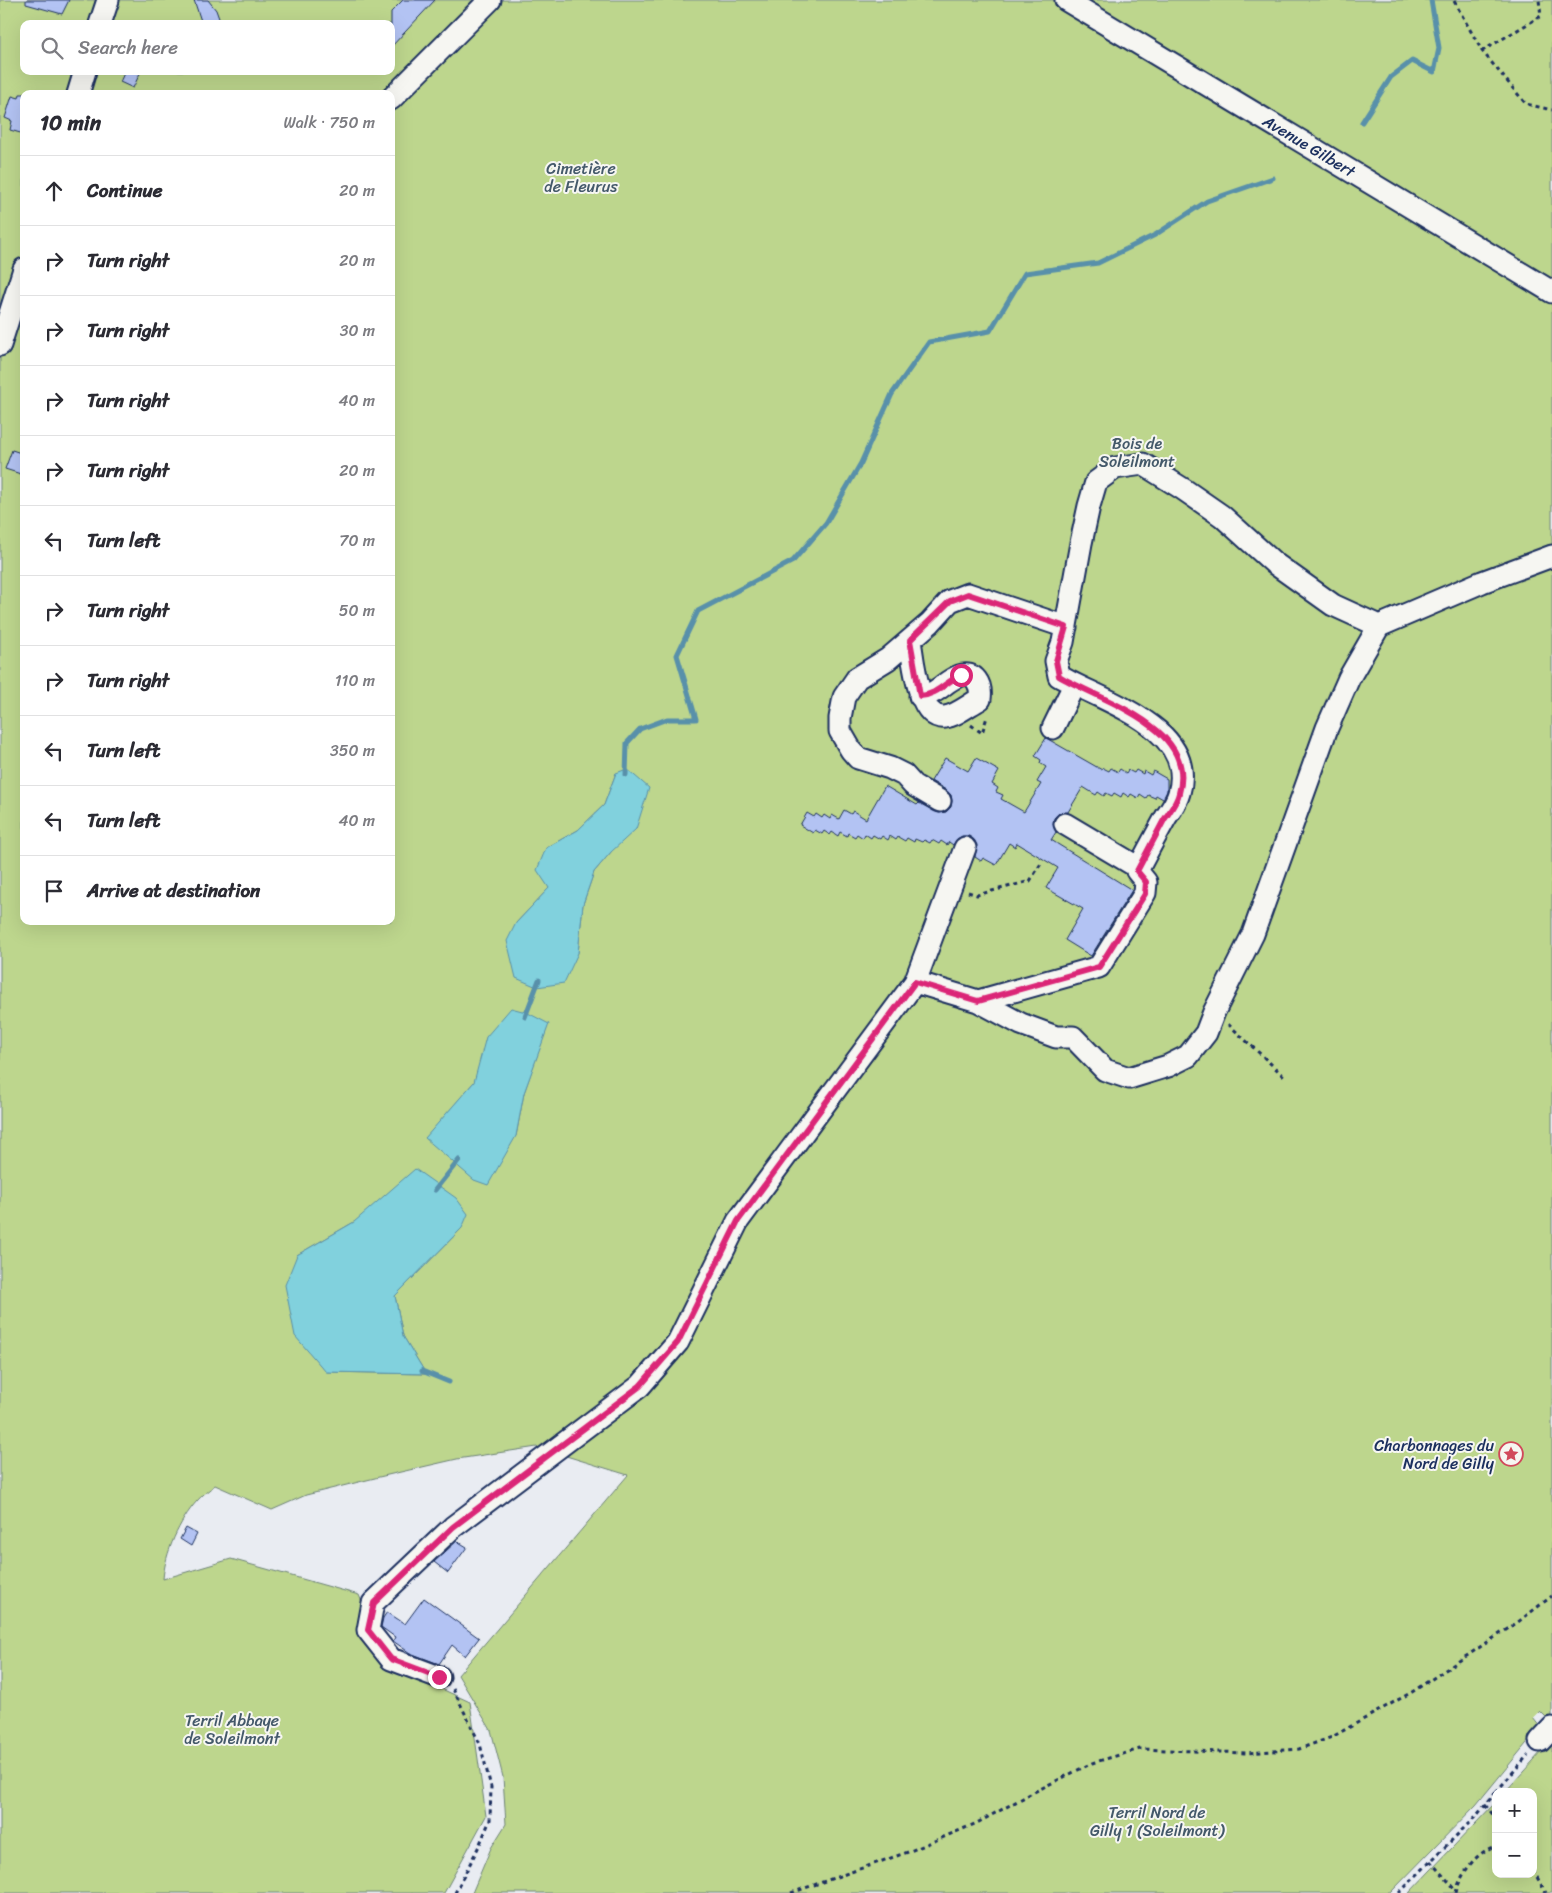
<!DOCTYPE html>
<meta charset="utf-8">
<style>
body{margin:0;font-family:Sriracha,sans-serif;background:#f2f2f3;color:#2b2b33}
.controls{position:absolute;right:15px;bottom:15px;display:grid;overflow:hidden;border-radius:10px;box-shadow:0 5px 20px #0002}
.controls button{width:45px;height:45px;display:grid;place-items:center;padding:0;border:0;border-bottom:1px solid #e1e1e2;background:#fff;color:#2b2b33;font:25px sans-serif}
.stop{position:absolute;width:15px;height:15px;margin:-11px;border:4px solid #db2777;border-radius:50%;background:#fff}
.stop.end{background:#db2777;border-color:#fff;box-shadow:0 1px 5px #0008}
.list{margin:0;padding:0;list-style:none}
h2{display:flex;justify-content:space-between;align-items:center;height:65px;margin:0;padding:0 20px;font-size:21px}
h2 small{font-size:16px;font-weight:400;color:#7c7c81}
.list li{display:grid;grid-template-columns:32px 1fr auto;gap:15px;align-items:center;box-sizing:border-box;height:70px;padding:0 20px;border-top:1px solid #e1e1e2}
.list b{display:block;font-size:19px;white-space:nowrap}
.list em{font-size:16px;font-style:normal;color:#7c7c81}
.icon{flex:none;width:28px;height:28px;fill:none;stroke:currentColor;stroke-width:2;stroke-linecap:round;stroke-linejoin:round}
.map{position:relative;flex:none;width:1552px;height:1893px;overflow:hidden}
.search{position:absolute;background:#fff;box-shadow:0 5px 20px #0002;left:20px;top:20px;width:375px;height:55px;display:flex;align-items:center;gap:12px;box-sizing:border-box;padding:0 18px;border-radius:10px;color:#7c7c81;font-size:19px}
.panel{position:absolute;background:#fff;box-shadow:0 5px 20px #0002;left:20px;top:90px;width:375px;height:835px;border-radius:10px}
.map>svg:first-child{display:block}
.green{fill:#bdd68d;stroke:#6c8276;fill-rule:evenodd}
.water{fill:#81d1dd;stroke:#5890aa}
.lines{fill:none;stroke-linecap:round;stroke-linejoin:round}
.stream{stroke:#5890aa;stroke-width:5}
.building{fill:#b3c3f3;stroke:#1b2f5e}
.minor-casing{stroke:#1b2f5e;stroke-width:25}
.path{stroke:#1b2f5e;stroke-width:3;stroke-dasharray:4 4;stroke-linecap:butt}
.minor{stroke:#f6f6f2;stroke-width:21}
.route{stroke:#db2777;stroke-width:6}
.labels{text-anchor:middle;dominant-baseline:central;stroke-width:4;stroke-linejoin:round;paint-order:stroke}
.street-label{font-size:16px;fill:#1b2f5e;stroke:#f6f6f2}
.park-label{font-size:16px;fill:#44596a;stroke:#f6f6f2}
.poi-label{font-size:16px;fill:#1b2f5e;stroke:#f6f6f2;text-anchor:end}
</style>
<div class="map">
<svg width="1552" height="1893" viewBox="0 0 1552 1893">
<rect width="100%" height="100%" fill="#e9ecf2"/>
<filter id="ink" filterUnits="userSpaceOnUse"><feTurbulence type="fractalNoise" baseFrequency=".02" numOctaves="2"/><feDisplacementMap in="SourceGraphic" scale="10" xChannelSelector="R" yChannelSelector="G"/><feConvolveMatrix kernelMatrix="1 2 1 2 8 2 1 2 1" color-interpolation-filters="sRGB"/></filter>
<g filter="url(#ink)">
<path class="green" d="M0,0h1552v1717l-3,3 -9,-9 -7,7 7,9 -64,78 -86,88h-918l19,-45 15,-24 -3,-47 -12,-47 -33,-55 170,-200 -91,-28 -80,12 -78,18 -73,18 -34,15 -57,-25c-6,5 -13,10 -18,16 -18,20 -32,52 -34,78l68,-20 128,36 28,69 83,38 16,114 -42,77h-444zM24,24h367v47h-367zM24,94h367v827h-367zM616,773l-5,79 -17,20 -11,32 -5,49 -62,-30 33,-35 -3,-40 32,-18 26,-25zM548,1024l-24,69 -8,43 -90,2 48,-56zM354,1222l108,6 -67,68 8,40 23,38 -99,-2 -30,-117z
M1552,1740v153h-143l87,-91v72h37v-82h-28z"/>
<path class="water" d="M627,769l22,19 -13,41 -25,23 -17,20 -11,32 -5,49 -14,30 -27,4 -21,-9 -9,-37 9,-18 33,-35 -12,-18 9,-22 32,-18 26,-25 12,-32z
M511,1008l15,4 23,12 -25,69 -8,43 -28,49 -14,-5 -49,-42 49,-56 12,-45z
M415,1169l41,29 12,16 -6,14 -67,68 8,40 23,38 -100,-2 -31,-36 -10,-51 12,-30 57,-33z"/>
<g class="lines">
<path class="stream" d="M1362,122l29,-45 21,-16 22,11 5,-24 -8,-48
M626,775l1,-32 13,-14 27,-10h29l-19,-64 21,-44 95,-50 33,-38 35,-60 31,-69 37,-52 61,-11 35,-58 73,-10 57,-28 52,-34 66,-23
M525,1017l14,-37
M435,1190l24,-30
M422,1371l27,11"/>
</g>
<path class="building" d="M26,0h43l-7,14 -36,-10z
M194,0h14l8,10 5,14h-19z
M403,0h32l-44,47v-35z
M125,71h16l-8,17 -13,-6z
M20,94h4v40l-14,-4 2,-9 -7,-3 7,-22 7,2z
M12,450l12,4v21l-19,-6z
M1046,738l56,32 1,-2 6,3 2,-3 7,4 2,-3 6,4 2,-3 6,3 2,-3 7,4 1,-3 7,4 2,-4 14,8v12l-4,8 -7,-4 -1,3 -7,-3 -2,3 -6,-4 -2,4 -7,-4 -2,3 -6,-4 -2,4 -7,-4 -2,3 -6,-3 -2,3 -6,-4 -2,3 -13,-8 -15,25 -9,1 -5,5 -1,6 3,8 -5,8 81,50 -41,66 -26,-16 18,-31 -37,-21 12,-20 -41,-25 -2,4 -6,-4 -13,22 -13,-7 -2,3 -6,-4 2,-12 -3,-5 -5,-4h-7l-5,3 -4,6 -4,-3 -2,3 -6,-4 -2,3 -7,-4 -2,3 -6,-3 -2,2 -7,-3 -1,3 -7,-4 -2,3 -7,-4 -2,3 -6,-4 -2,4 -6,-4 -2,3 -7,-4 -2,3 -6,-4 -2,4 -6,-4 -2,3 -7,-4 -1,3 -7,-4 -2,4 -6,-4 -2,3 -6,-4 -2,3 -7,-4 -2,3 -13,-8 7,-12 7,4 2,-3 6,4 2,-3 6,4 2,-4 7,4 5,-9 7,4 2,-3 13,8 19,-33 32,19 2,-2 20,10 7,-1 5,-5 1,-6 -1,-6 -5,-5 -15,-9 14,-23 23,13 8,-13 23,13 -7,13 6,4 -2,4 7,3 -2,4 23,13 17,-28 -4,-2 9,-15 -6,-4 1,-3 -6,-4z
M186,1528l11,6 -6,12 -11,-7z
M457,1541l10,6 -19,26 -14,-11z
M424,1598l55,40 -14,18 -13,-11 -13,19 -29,-11 -17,-12 2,-4 -14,-10 2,-9 4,-6 18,12z"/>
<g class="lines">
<g class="minor-casing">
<path id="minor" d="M1066,0l486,292
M100,24l8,-24
M78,94l7,-23
M391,99l99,-99
M0,345l24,-76
M910,640c3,19 8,80 35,77 11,-1 25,-13 35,-18 2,-14 -5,-29 -21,-23 -15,5 -20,18 -39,20
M1053,728l21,-43
M940,801l-27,-16 -9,-10 -14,-7 -32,-10 -7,-8 -11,-19v-13l4,-21 13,-19 31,-19 42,-36 20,-22 18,-7 98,33
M1065,824l74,44
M915,982l63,19 121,-34 46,-74 1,-11 -9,-11c10,-19 19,-36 29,-54 5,-7 11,-16 13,-24 19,-66 -78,-92 -120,-117l-3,-15 7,-19 18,-99 8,-37 7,-24 19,-14 28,-4 40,25 39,27 52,47 59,42 46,21
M978,1001l43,23 35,13h17l32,33 24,8 39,-12 20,-10 18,-23 8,-21 39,-78 74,-206 22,-50 30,-52 103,-44 70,-26
M439,1677l-48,-18 -23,-29 5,-27 80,-76 187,-141 38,-44 60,-121 177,-239 50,-134
M1540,1741l12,-13"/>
</g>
<path class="path" d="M1454,1l28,50 44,53 26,6
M1482,51l59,-35 -2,-16
M971,725l11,8 5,-16
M968,892l9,3 53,-14 12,-19
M1228,1024l57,53
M453,1689l27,55 11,43 -1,33 -11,26 -24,47
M1496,1792l32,-37
M1485,1805l11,13
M1430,1861l26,29
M1533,1870l13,23
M791,1893l117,-41 69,-29 57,-31 58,-29 48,-14 107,4 52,-4 33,-12 80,-45 106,-70 34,-26
M1399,1893l78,-78 19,-23
M1456,1893c4,-19 21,-42 40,-47"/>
<use href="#minor" class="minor"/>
</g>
</g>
<g class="lines" filter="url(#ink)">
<path class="route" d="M439,1677l-48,-18 -23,-29 6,-27 79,-76 187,-141 38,-44 60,-121 177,-239 63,19 121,-34 46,-73 1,-12 -9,-11c9,-17 18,-34 27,-51 5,-8 13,-17 15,-27 19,-66 -78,-92 -120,-117l-3,-15 10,-34 -98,-33 -18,7 -40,39 10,56c18,-1 26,-15 41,-21"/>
</g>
<defs>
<g id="sight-ring" transform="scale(1.25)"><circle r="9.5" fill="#f6f6f2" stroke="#d1495b" stroke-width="1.5"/><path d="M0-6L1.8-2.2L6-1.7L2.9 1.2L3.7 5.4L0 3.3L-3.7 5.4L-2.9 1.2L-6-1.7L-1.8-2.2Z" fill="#d1495b"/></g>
</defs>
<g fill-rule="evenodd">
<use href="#sight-ring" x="1511" y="1454"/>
</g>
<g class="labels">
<g class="street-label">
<text transform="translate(1309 146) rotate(31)">Avenue Gilbert</text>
</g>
<g class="park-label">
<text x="581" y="168">Cimetière<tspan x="581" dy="18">de Fleurus</tspan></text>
<text x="1137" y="443">Bois de<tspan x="1137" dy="18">Soleilmont</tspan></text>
<text x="232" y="1720">Terril Abbaye<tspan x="232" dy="18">de Soleilmont</tspan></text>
<text x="1157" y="1812">Terril Nord de<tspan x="1157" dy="18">Gilly 1 (Soleilmont)</tspan></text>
</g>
<g class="poi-label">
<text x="1494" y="1445">Charbonnages du<tspan x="1494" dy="18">Nord de Gilly</tspan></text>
</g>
</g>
</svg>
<div class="controls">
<button>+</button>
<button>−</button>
</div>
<div class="stop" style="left:961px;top:675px"></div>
<div class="stop end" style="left:439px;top:1677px"></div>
<div class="search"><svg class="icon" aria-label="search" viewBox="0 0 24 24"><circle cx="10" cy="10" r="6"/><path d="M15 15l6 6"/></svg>Search here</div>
<section class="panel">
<h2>10 min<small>Walk · 750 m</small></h2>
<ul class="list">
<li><svg class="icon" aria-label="ahead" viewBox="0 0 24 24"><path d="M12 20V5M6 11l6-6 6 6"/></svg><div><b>Continue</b></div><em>20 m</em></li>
<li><svg class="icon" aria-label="right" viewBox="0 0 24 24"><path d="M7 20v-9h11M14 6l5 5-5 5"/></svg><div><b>Turn right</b></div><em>20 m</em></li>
<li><svg class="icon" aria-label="right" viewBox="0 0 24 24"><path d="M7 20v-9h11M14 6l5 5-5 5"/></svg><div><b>Turn right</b></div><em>30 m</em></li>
<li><svg class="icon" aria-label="right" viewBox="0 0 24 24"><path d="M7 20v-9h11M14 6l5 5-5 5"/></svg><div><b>Turn right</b></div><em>40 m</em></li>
<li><svg class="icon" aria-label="right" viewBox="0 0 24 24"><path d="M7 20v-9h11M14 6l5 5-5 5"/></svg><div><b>Turn right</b></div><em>20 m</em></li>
<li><svg class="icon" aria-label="left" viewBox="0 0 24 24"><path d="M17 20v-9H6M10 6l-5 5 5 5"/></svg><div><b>Turn left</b></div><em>70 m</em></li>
<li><svg class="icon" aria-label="right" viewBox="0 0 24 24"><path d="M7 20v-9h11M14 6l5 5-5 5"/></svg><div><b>Turn right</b></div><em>50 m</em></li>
<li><svg class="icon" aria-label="right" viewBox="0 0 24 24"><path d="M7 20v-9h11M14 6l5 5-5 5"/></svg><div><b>Turn right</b></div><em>110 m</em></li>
<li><svg class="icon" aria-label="left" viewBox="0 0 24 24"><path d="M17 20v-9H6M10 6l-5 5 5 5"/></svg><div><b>Turn left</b></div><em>350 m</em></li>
<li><svg class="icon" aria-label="left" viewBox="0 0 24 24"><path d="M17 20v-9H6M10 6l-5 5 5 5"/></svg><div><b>Turn left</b></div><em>40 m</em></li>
<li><svg class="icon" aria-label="arrive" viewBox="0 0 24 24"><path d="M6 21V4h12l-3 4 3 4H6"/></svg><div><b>Arrive at destination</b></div></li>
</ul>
</section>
</div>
